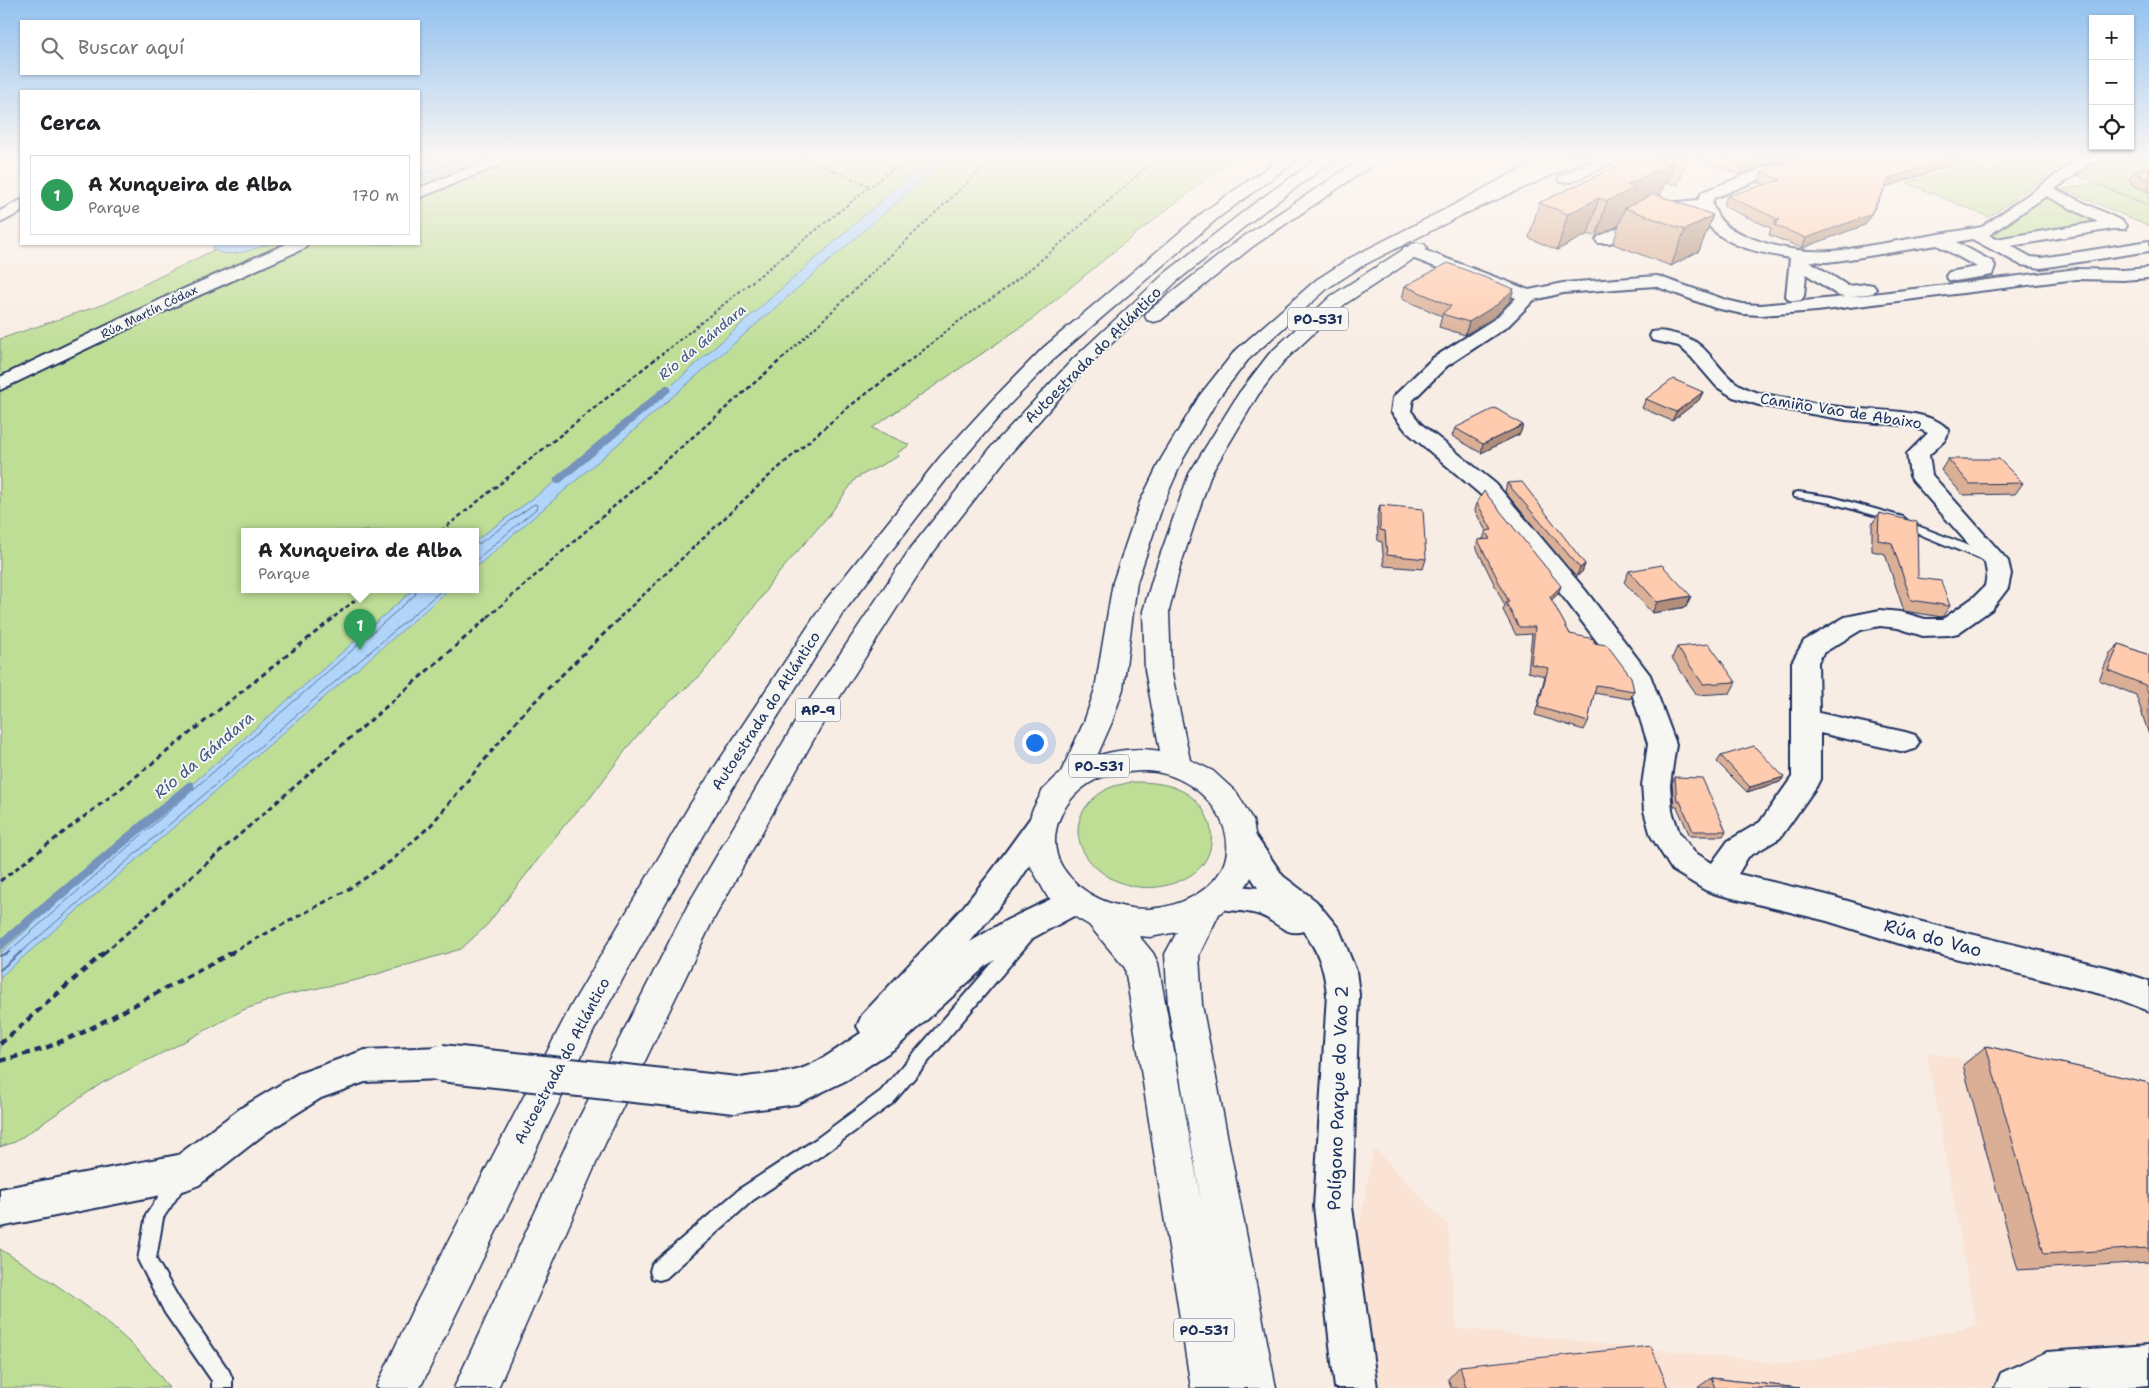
<!DOCTYPE html>
<html lang="es">
<meta charset="utf-8">
<style>
body{margin:0;font-family:"Shantell Sans",sans-serif;background:#f2f2f2;color:#202124}
.controls{position:absolute;right:15px;top:15px;display:grid;overflow:hidden;border-radius:0px;box-shadow:0 1px 4px #0004}
.controls button{width:45px;height:45px;display:grid;place-items:center;padding:0;border:0;border-bottom:1px solid #e0e0e0;background:#fff;color:#202124;font:25px sans-serif}
.you{position:absolute;left:1034px;top:742px;width:18px;height:18px;margin:-12px;border:4px solid #fff;border-radius:50%;background:#1a73e8;box-shadow:0 0 0 8px #1a73e833}
.badge{display:grid;place-items:center;width:32px;height:32px;border-radius:50%;background:#1a73e8;color:#fff;font-size:16px;font-weight:700}
.pin{position:absolute;translate:-50% -41px;filter:drop-shadow(0 1px 2px #0008)}
.pin::after{content:'';position:absolute;top:26px;width:18px;height:15px;background:inherit;clip-path:polygon(0 0,100% 0,50% 100%)}
.popup{position:absolute;left:241px;top:528px;width:238px;height:65px;box-sizing:border-box;display:grid;place-content:center;border-radius:0px;background:#fff;filter:drop-shadow(0 1px 4px #0005);font-size:16px;white-space:nowrap;color:#757577}
.popup b{font-size:19px;color:#202124}
.popup::after{content:'';position:absolute;left:50%;top:100%;margin-left:-10px;border:10px solid transparent;border-top-color:#fff}
.list{margin:0;padding:0;list-style:none}
h2{display:flex;justify-content:space-between;align-items:center;height:65px;margin:0;padding:0 20px;font-size:21px}
h2 small{font-size:16px;font-weight:400;color:#757577}
.list li{display:grid;grid-template-columns:32px 1fr auto;gap:15px;align-items:center;box-sizing:border-box;height:80px;margin:0 10px 10px;padding:0 10px;border:1px solid #e0e0e0;border-radius:0px}
.list b{display:block;font-size:19px;white-space:nowrap}
.list p{margin:0;font-size:16px;white-space:nowrap;color:#757577}
.list em{font-size:16px;font-style:normal;color:#757577}
.icon{flex:none;width:28px;height:28px;fill:none;stroke:currentColor;stroke-width:2;stroke-linecap:round;stroke-linejoin:round}
.map{position:relative;flex:none;width:2149px;height:1388px;overflow:hidden}
.search{position:absolute;background:#fff;box-shadow:0 1px 4px #0004;left:20px;top:20px;width:400px;height:55px;display:flex;align-items:center;gap:12px;box-sizing:border-box;padding:0 18px;border-radius:0px;color:#757577;font-size:19px}
.panel{position:absolute;background:#fff;box-shadow:0 1px 4px #0004;left:20px;top:90px;width:400px;height:155px;border-radius:0px}
.map>svg:first-child{display:block}
.built{fill:#fae3d4}
.green{fill:#bede96;stroke:#6c867a;fill-rule:evenodd}
.water{fill:#b1d5fa;stroke:#7593bc}
.lines{fill:none;stroke-linecap:round;stroke-linejoin:round}
.shore-far1{stroke:#57719c;stroke-width:1}
.shore{stroke:#57719c;stroke-width:2}
.stream-far1{stroke:#7593bc;stroke-width:8}
.stream{stroke:#7593bc;stroke-width:9}
.lane-casing{stroke:#1b2f5e;stroke-width:4}
.street-casing{stroke:#1b2f5e;stroke-width:4}
.primary-casing{stroke:#1b2f5e;stroke-width:3}
.highway-casing{stroke:#1b2f5e;stroke-width:3}
.path-far3{stroke:#1b2f5e;stroke-width:2;stroke-dasharray:3 2.5;stroke-linecap:butt}
.path-far2{stroke:#1b2f5e;stroke-width:2.5;stroke-dasharray:4.5 3;stroke-linecap:butt}
.path-far1{stroke:#1b2f5e;stroke-width:3;stroke-dasharray:5.5 4;stroke-linecap:butt}
.path{stroke:#1b2f5e;stroke-width:4.5;stroke-dasharray:7 5;stroke-linecap:butt}
.lane{fill:#f6f6f2;fill-rule:evenodd}
.street{fill:#f6f6f2;fill-rule:evenodd}
.primary{fill:#f6f6f2;fill-rule:evenodd}
.highway{fill:#f6f6f2;fill-rule:evenodd}
.street-bridge-casing{stroke:#1b2f5e;stroke-width:40;stroke-linecap:butt}
.street-bridge{stroke:#f6f6f2;stroke-width:36}
.wall{fill:#daaf96;stroke:#1b2f5e}
.shaded-wall{fill:#b28e7a;stroke:#1b2f5e}
.building{fill:#fecbae;stroke:#1b2f5e}
.labels{text-anchor:middle;dominant-baseline:central;stroke-width:4;stroke-linejoin:round;paint-order:stroke}
.far-street-label{font-size:12px;fill:#1b2f5e;stroke:#f6f6f2}
.shield{fill:#f6f6f2;stroke:#5d6b8a;stroke-width:1}
.shield-label{font-size:14px;font-weight:bold;fill:#1b2f5e}
.far-water-label{font-size:14px;font-style:italic;fill:#405885;stroke:#f6f6f2}
.street-label{font-size:15px;fill:#1b2f5e;stroke:#f6f6f2}
.water-label{font-size:16px;font-style:italic;fill:#405885;stroke:#f6f6f2}
.near-street-label{font-size:18px;fill:#1b2f5e;stroke:#f6f6f2}
</style>
<div class="map">
<svg width="2149" height="1388" viewBox="0 0 2149 1388">
<rect width="100%" height="100%" fill="#f8ede4"/>
<filter id="ink" filterUnits="userSpaceOnUse"><feTurbulence type="fractalNoise" baseFrequency=".02" numOctaves="2"/><feDisplacementMap in="SourceGraphic" scale="10" xChannelSelector="R" yChannelSelector="G"/><feConvolveMatrix kernelMatrix="1 2 1 2 8 2 1 2 1" color-interpolation-filters="sRGB"/></filter>
<g filter="url(#ink)">
<path class="built" d="M1927,1052l222,46v290h-793l-12,-86 30,-154 74,78 8,102 335,36 185,-38z"/>
<path class="green" d="M419,157h815l-116,91 -88,73 -158,107 38,17 -13,8 2,3 -43,22 -26,36 -59,68 -10,16 -60,77 -44,38 -26,30 -41,55 -23,24 -80,103 -26,24 -104,31 -72,15 -42,15 -65,35 -76,38 -87,59 -15,5v-808l104,-35 114,-56 3,-4h198zM245,531h230v58h-230z
M2013,157h25l25,7 -74,53 -82,-34 64,-19 21,8z
M2127,157h22v48l-70,-29 25,-14z
M2095,183l54,23v20l-85,-37z
M2045,198l10,1 43,21 -2,4 -95,14 -7,-3z
M1131,782c21,0 40,1 58,13 27,19 32,61 2,80 -75,46 -160,-46 -82,-87 7,-3 15,-4 22,-6z
M0,1249c61,38 127,79 169,139h-169z"/>
<path class="water" d="M419,157h63l-63,25z
M931,157h18l-474,411v-27l87,-64 101,-84z
M216,244h53c-17,5 -42,17 -57,4z
M414,589h36l-450,388v-24z"/>
<g class="lines">
<path class="shore-far1" d="M419,176l50,-19
M475,544l5,-1 54,-39 3,1v3l-62,53
M7,953l408,-358 2,-6
M20,953l423,-364"/>
<path class="shore" d="M0,956l9,-4
M0,970l21,-18"/>
<path class="stream-far1" d="M558,480l109,-91"/>
<path class="stream" d="M0,945l190,-159"/>
<g class="lane-casing">
<path id="lane" d="M1798,492l34,5 71,20 7,6 88,34 2,3 -2,3h-8l-88,-36 -7,-6 -64,-18 -37,-6 -1,-2 1,-2z
M1027,928l5,1 2,5 -2,5 -139,164 -65,48 -75,49 -87,78 -7,2 -7,-2 -2,-7 2,-7 89,-76 75,-49 65,-48 141,-162z
M179,1172l6,3 3,6 -25,37 -7,41 23,40 50,72 3,7v10h-20v-7l-47,-68 -27,-53 8,-45 27,-40z"/>
</g>
<g class="street-casing">
<path id="street" d="M495,157h19l-2,3 -93,38v-10z
M1804,157h24l-2,3 -50,13 -62,25 -2,6c4,9 7,16 15,22 4,4 12,6 17,9 31,14 65,19 99,15l139,-23 98,-69 24,-1 -2,3 -12,4 -35,25 67,32 5,5 -2,3h-12l-102,17 20,11 10,1 108,-17v10l-108,17 -20,-3 -49,-26 -16,3 37,20 2,4 -3,9 -37,6 -6,-1 -3,-4 3,-4 28,-5 -40,-22 -94,15 -16,2 -18,-1 39,25 19,-2 6,1 3,4 -3,4 -25,4 229,-28 46,1 26,-2v10l-26,2 -46,-1 -260,32 -56,4 -18,-1 -28,-6 -60,-22 -92,7 -29,7 -26,26 -61,40 -34,34 -2,11 10,13 75,60 90,107 64,84 26,69 -6,41 2,26 7,21 15,20 18,11 16,-22 32,-19 32,-45v-115l12,-21 41,-24 35,-7 21,2 24,7h18l31,-22 11,-11 2,-12 -2,-11 -72,-82 -3,-5 -3,-22 21,-21 -16,-7 -66,-6 -87,-15 -26,-8 -16,-10 -26,-30 -12,-11 -27,-6 -2,-4 2,-4c8,-2 15,0 23,2 31,7 34,24 55,44 9,8 22,14 34,16 28,5 56,11 83,14 26,3 86,0 102,23l-4,9 -16,15 3,20 76,86 3,13 -3,14 -16,21 -34,24 -9,2 -26,1 -25,-8 -18,-2 -19,4 -38,23 -5,9 1,51 86,19 10,3 4,7 -4,7 -10,3 -85,-19v46l-4,8 -36,51 -32,19 -10,17 89,21 83,24 203,50 36,12v30l-36,-14 -203,-50 -83,-26 -111,-27 -11,-4 -33,-20 -21,-34 -7,-25 -2,-26 6,-41 -19,-60 -61,-81 -88,-109 -73,-62 -16,-20 2,-14 3,-4 37,-36 63,-40 20,-20 -112,-43 -2,-4 2,-4h12l113,43 34,-7 94,-7 69,24 17,4 18,1 84,-8 -6,-1 -33,-22 -2,22 -3,4 -6,1 -6,-1 -3,-4 4,-38c-34,-6 -77,-13 -92,-49l-21,1 -67,33h-12l-2,-3 2,-3 70,-34 30,-3 4,-8 64,-25zM2046,196l52,26 -102,17 -7,-4z
M21,200v12l-21,11v-12z
M286,244h21l-2,4 -123,55 -182,87v-13l170,-82z
M1041,813l10,4 5,8 -5,8 -35,53 -46,56 37,-22 67,-32 11,4 4,9 -4,9 -56,30 -42,25 -90,82 -50,33 -50,24 -61,8 -12,-5 -5,-12 5,-12c22,-9 45,-7 69,-12 24,-5 47,-25 68,-38l-4,-7 5,-11 102,-109 30,-38 37,-51z
M1243,828l10,4 30,44 33,25 23,28 17,42 3,23 -7,213 25,181h-42l-21,-181 13,-213c-3,-26 -8,-42 -24,-63 -17,6 -28,-11 -43,-16 -17,-6 -35,-3 -52,-9l-4,-9 4,-9 11,-4 39,4 -30,-48 5,-8z
M441,1047l12,5 5,11 -5,11 -12,5 -76,3 -44,16 -54,34 -68,53 -13,5 -186,37v-38l178,-34 63,-47 57,-34 67,-24z
M2149,1345v40l-38,3h-116l6,-15 46,-21z"/>
</g>
<g class="primary-casing">
<path id="primary" d="M1568,157h21l-3,3 -126,56 -98,50 -34,22 -80,72 -29,37 -36,62 -19,43 -27,80 -14,107 -11,33 -15,34c19,-6 43,-9 63,-5l-15,-81 -2,-59 13,-44 33,-93 50,-81 30,-39 62,-58 81,-52 6,-1 6,1 3,4 -3,4 -79,52 -62,58 -25,33 -47,79 -31,93 -11,44 2,59 19,90 23,11 24,22 16,28 5,31 -4,20 -5,9 -11,17 -19,16 -20,41 3,50 74,383h-85l-66,-420 -36,-43 -24,-14 -18,-15 -17,-31 -5,-27 7,-27 11,-21 18,-18 23,-50 11,-33 18,-107 27,-80 21,-43 39,-64 34,-43 82,-72 34,-22 98,-50zM1140,771c69,-3 127,86 52,126 -13,7 -28,11 -44,12 -32,0 -66,-12 -85,-41 -22,-34 5,-79 39,-91 12,-4 26,-5 38,-6zM1177,932l-12,22 3,51 33,196 -43,-238 -5,-10 -14,-17 11,1z
M1603,157h20l-3,3 -48,22h-12l-2,-3 2,-3z"/>
</g>
<g class="highway-casing">
<path id="highway" d="M1283,157h18l-83,61 -161,138 -49,50 -52,61 -113,146 -130,206 -118,209 -175,360h-44l36,-77 159,-305 120,-203 134,-202 115,-144 54,-59 49,-50 163,-138z
M1320,157h18l-74,54 -88,71 -89,85 -78,88 -81,104 -108,169 -108,194 -111,230 -103,236h-44l121,-262 114,-223 111,-189 110,-165 83,-104 80,-86 91,-85 88,-69z
M1364,157h20l-132,90 -91,73 -7,2 -7,-2 -2,-4 2,-4 93,-73z
M1547,157h20l-3,3 -47,23 -57,33h-12l-2,-4 2,-4 57,-31z"/>
</g>
<path class="path-far3" d="M800,157l70,29
M657,358l250,-201
M783,358l211,-201
M914,358l41,-34 49,-34 48,-39 106,-94"/>
<path class="path-far2" d="M441,531l218,-175
M334,617l35,-28
M488,617l297,-261
M620,617l148,-140 78,-68 70,-53"/>
<path class="path-far1" d="M0,881l119,-91 217,-174
M104,953l386,-337
M230,953l117,-63 44,-29 40,-36 94,-114 97,-95"/>
<path class="path" d="M0,1044l105,-92
M0,1061l43,-12 43,-18 147,-79"/>
<use href="#lane" class="lane"/>
<use href="#street" class="street"/>
<use href="#primary" class="primary"/>
<use href="#highway" class="highway"/>
<g class="street-bridge-casing">
<path id="street-bridge" d="M441,1063l295,32"/>
</g>
<use href="#street-bridge" class="street-bridge"/>
</g>
<path class="wall" d="M1637,157h51l-10,28 -11,-2 -3,1 -4,12 53,19 -14,36 -28,15 -58,-22 6,-19 -23,12 -8,-3 -31,16 -28,-12 10,-35z
M1697,157h100l-31,8 -26,10 -44,-17z
M1813,157h162l-89,30 -21,38 -63,23 -33,-13 2,-7 -48,-22 4,-10 38,-11 -7,-3 4,-10z
M2149,168v24l-18,-8 1,-2 -3,-2 6,-9z
M1405,286l105,15 -15,16 -30,18 -26,-8 3,-11 -40,-17z
M1703,392l-4,8 -27,21 -30,-13 4,-9z
M1523,425l-3,9 -39,19 -29,-17 3,-8z
M1948,459l75,24 -8,11 -52,1 -22,-25z
M1507,483l78,81 -3,8 -6,5 -71,-85z
M1477,503l81,91 -7,6 19,34 24,9 40,48 -4,8 -36,-6 -6,29 -4,8 -49,-15 10,-39 -17,-4 4,-38 -16,1 -13,-25 2,-4 -29,-59 2,-7 5,-1 3,-8 -11,-20z
M1380,505l46,54 -3,10 -39,-3 -2,-24 -4,-1 -1,-25z
M1879,513l39,65 32,28 -8,11 -38,-6 -19,-57 -13,-3v-27z
M1629,571l62,25 -5,11 -34,6 -28,-31z
M2119,644l30,11v80l-13,-40 -37,-15 11,-27z
M1677,647l59,35 -6,11 -33,2 -25,-37z
M1721,756l63,21 -4,5 -33,10 -30,-30z
M1675,777l51,54 -3,5h-33l-13,-29h-3l-2,-24z
M1986,1046l163,37v179l-131,8 -55,-205z
M1460,1366l208,22h-217l-3,-9z
M1711,1378l88,10h-102z"/>
<path class="shaded-wall" d="M1655,157h21l-9,26 -3,1 -5,14 -34,10 -6,17 -23,12 11,-36z
M1766,157h31l-31,8 -26,10 4,-10z
M1952,157h23l-89,30 -21,38 -63,23 4,-10 84,-60z
M1599,198l-11,36 -31,16 11,-36z
M1713,215l-14,36 -28,15 14,-36z
M1514,289l-4,12 -15,16 -30,18 4,-13z
M1703,392l-4,8 -27,21 4,-9z
M1523,425l-3,9 -39,19 2,-9z
M1585,564l-3,8 -6,5 4,-9z
M1561,586l-3,8 -12,11 4,-8z
M1691,596l-5,11 -34,6 5,-11z
M1784,777l-4,5 -33,10 3,-5z"/>
<path class="building" d="M1637,157h18l-1,1 4,4 7,2 7,-1 -45,22 8,3 -28,13 -8,-3 -31,16 -29,-11z
M1722,157h44l-22,8z
M1813,157h139l-62,21 -20,37 -64,23 -32,-13 4,-2 -4,-2 6,-1 -53,-24 54,-16 -19,-8 19,-7z
M2149,168v12l-12,-5 5,-1 -7,-3z
M1654,194l59,21 -28,15 -60,-22z
M1448,263l66,26 -16,15 -29,18 -27,-8 9,-8 -46,-20z
M1673,379l30,13 -27,20 -30,-13z
M1495,408l28,17 -40,19 -28,-16z
M1948,459h51l24,24 -53,1z
M1522,482l63,82 -5,4 -73,-85z
M1484,491l77,95 -11,11 20,37 24,5v4l13,2 24,32 3,14 -38,-6 -8,37 -50,-15 10,-39 -17,-4 4,-37h-16l-13,-24 3,-1 -31,-62 12,-1 -5,-8 7,-1 -15,-27z
M1380,505l43,4 3,50 -39,-4 -2,-24 -5,-1z
M1879,513l38,9 1,56 23,3 9,25 -39,-6 -19,-57 -14,-3z
M1662,565l29,31 -34,6 -28,-31z
M1709,644l27,38 -33,2 -26,-37z
M2119,644l30,11v41l-4,-11 -37,-15z
M1754,746l30,31 -34,10 -29,-31z
M1675,777l27,1 24,53h-33l-13,-30h-3z
M1986,1046l163,37v165l-105,6z
M1651,1346l17,42h-202l-6,-22z
M1711,1378l88,10h-84z"/>
</g>
<linearGradient id="sky" x2="0" y2="1"><stop stop-color="#92c1ef"/><stop offset="0.45" stop-color="#fcf7f3"/><stop offset="1" stop-color="#fcf7f3" stop-opacity="0"/></linearGradient>
<rect width="2149" height="351" fill="url(#sky)"/>
<g class="labels">
<g class="far-street-label">
<text transform="translate(149 312) rotate(-26)">Rúa Martín Códax</text>
</g>
<g class="shield">
<rect x="1288" y="307.5" width="60" height="23" rx="4"/>
<rect x="795.5" y="698.5" width="45" height="23" rx="4"/>
<rect x="1069" y="754.5" width="60" height="23" rx="4"/>
<rect x="1174" y="1318.5" width="60" height="23" rx="4"/>
</g>
<g class="shield-label">
<text x="1318" y="319">PO-531</text>
<text x="818" y="710">AP-9</text>
<text x="1099" y="766">PO-531</text>
<text x="1204" y="1330">PO-531</text>
</g>
<g class="far-water-label">
<text transform="translate(702 342) rotate(-40)">Río da Gándara</text>
</g>
<g class="street-label">
<text transform="translate(1093 355) rotate(-45)">Autoestrada do Atlántico</text>
<text transform="translate(1841 411) rotate(9)">Camiño Vao de Abaixo</text>
<text transform="translate(766 711) rotate(-57)">Autoestrada do Atlántico</text>
<text transform="translate(562 1061) rotate(-62)">Autoestrada do Atlántico</text>
</g>
<g class="water-label">
<text transform="translate(204 755) rotate(-40)">Río da Gándara</text>
</g>
<g class="near-street-label">
<text transform="translate(1933 938) rotate(15)">Rúa do Vao</text>
<text transform="translate(1338 1098) rotate(-88)">Polígono Parque do Vao 2</text>
</g>
</g>
</svg>
<div class="controls">
<button>+</button>
<button>−</button>
<button><svg class="icon" aria-label="locate" viewBox="0 0 24 24"><circle cx="12" cy="12" r="6"/><path d="M12 2v4M12 18v4M2 12h4M18 12h4"/></svg></button>
</div>
<div class="you"></div>
<div class="pin badge" style="left:360px;top:650px;background:#2e9e5b">1</div>
<div class="popup"><b>A Xunqueira de Alba</b>Parque</div>
<div class="search"><svg class="icon" aria-label="search" viewBox="0 0 24 24"><circle cx="10" cy="10" r="6"/><path d="M15 15l6 6"/></svg>Buscar aquí</div>
<section class="panel">
<h2>Cerca<small></small></h2>
<ul class="list">
<li><span class="badge" style="background:#2e9e5b">1</span><div><b>A Xunqueira de Alba</b><p>Parque</p></div><em>170 m</em></li>
</ul>
</section>
</div>
